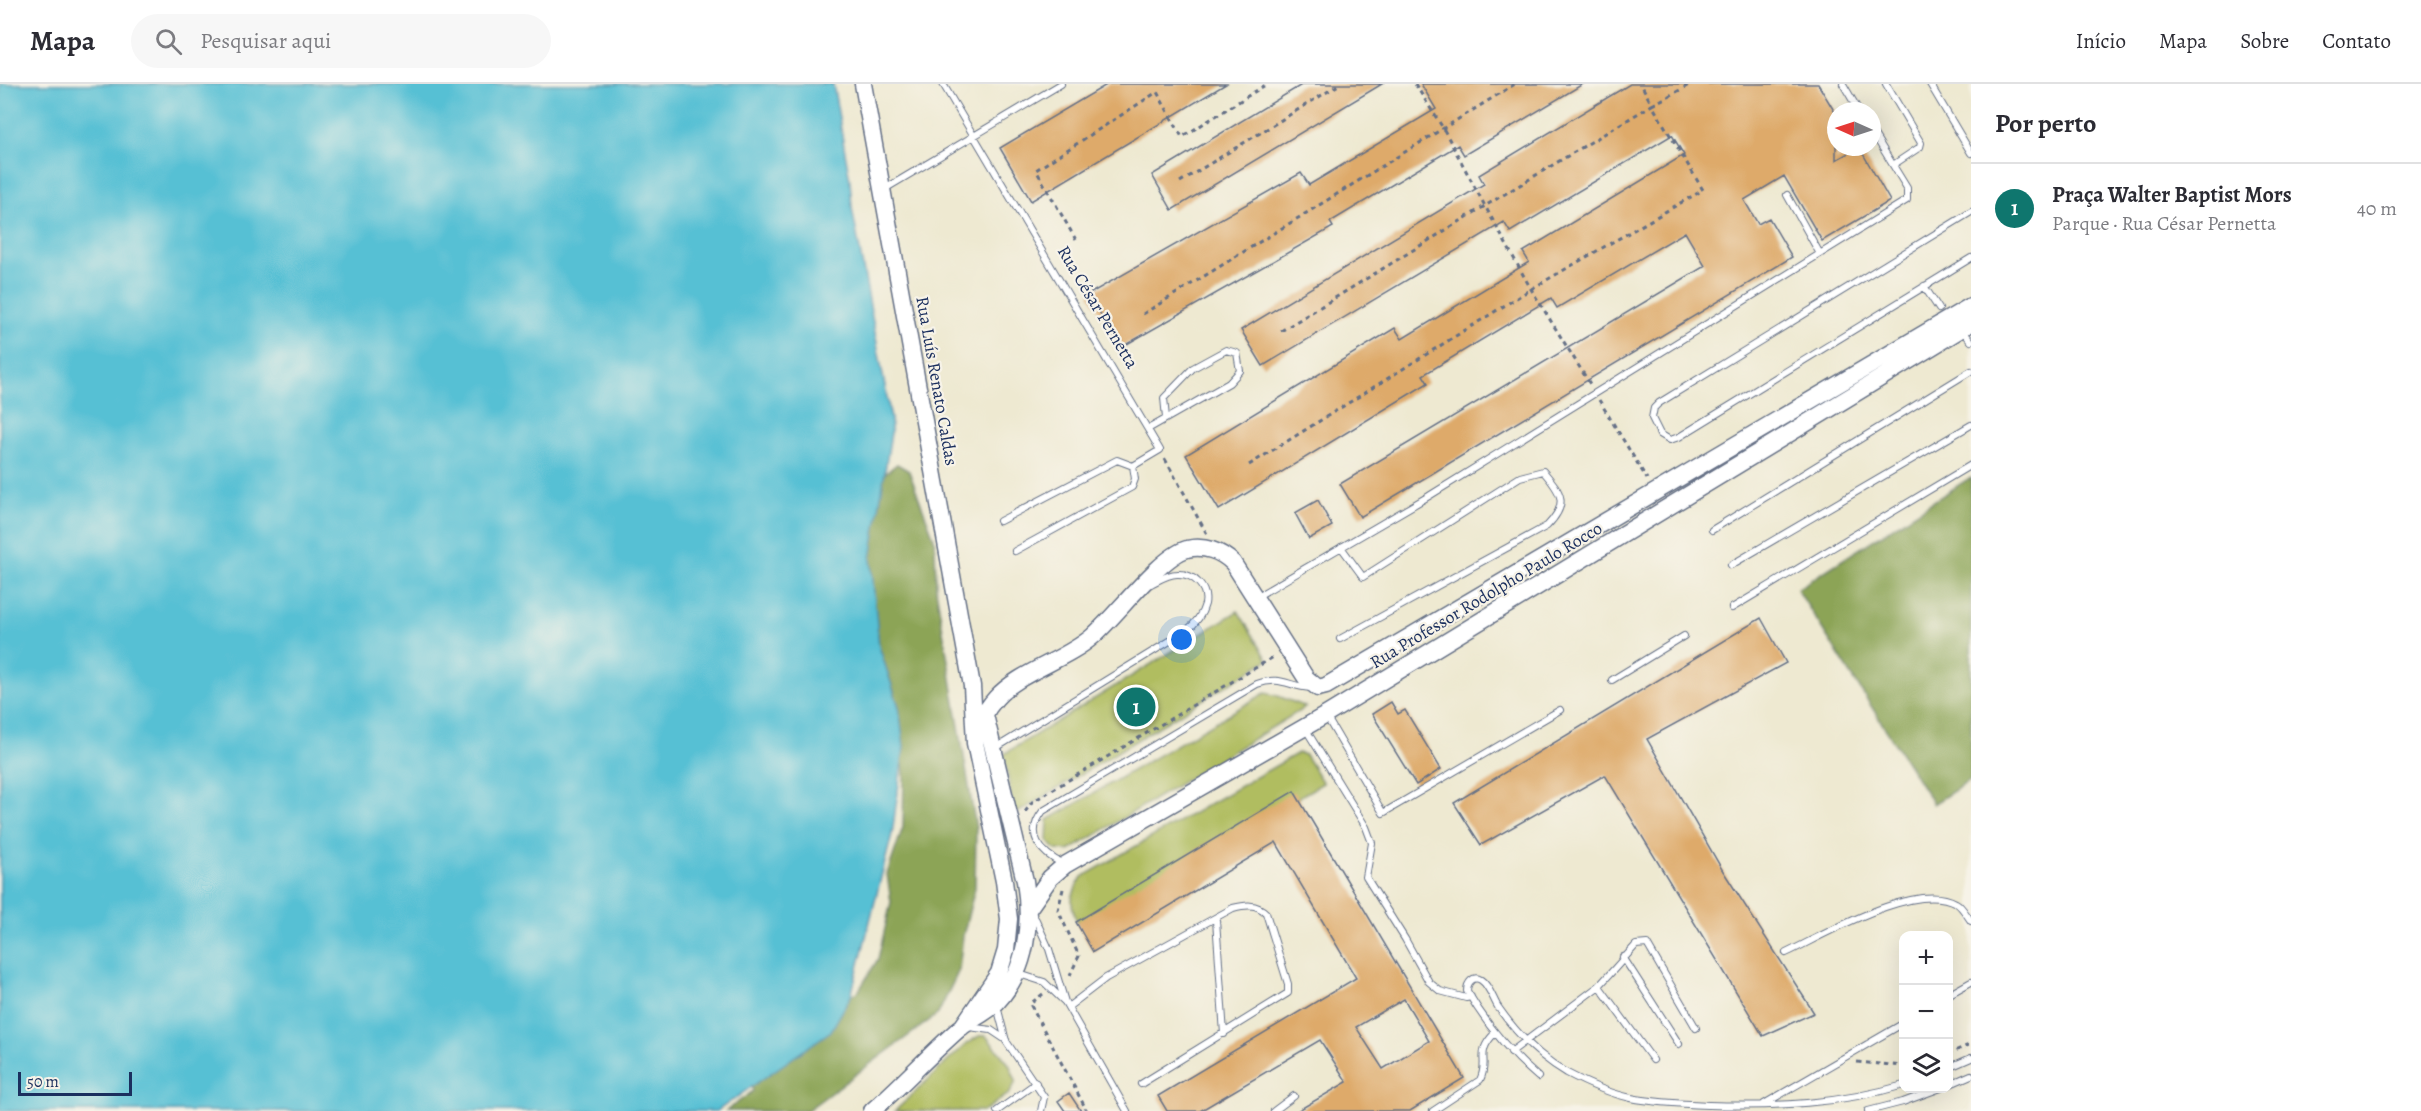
<!DOCTYPE html>
<html lang="pt">
<meta charset="utf-8">
<style>
body{margin:0;font-family:Alegreya,serif;background:#f7f7f7;color:#2b2b33}
.controls{position:absolute;right:18px;bottom:18px;display:grid;overflow:hidden;border-radius:12px;box-shadow:0 6px 24px #0002}
.controls button{width:54px;height:54px;display:grid;place-items:center;padding:0;border:0;border-bottom:2px solid #e1e1e2;background:#fff;color:#2b2b33;font:30px sans-serif}
.compass{position:absolute;left:1827px;top:18px;width:54px;height:54px;border-radius:50%;background:#fff;box-shadow:0 6px 24px #0002;rotate:273deg}
.scale{position:absolute;left:18px;bottom:15px;width:114px;box-sizing:border-box;padding-left:6px;border:3px solid #1b2f5e;border-top:0;font-size:16px;line-height:21px;white-space:nowrap;color:#1b2f5e;-webkit-text-stroke:4px #f7f3e8;paint-order:stroke}
.you{position:absolute;left:1182px;top:556px;width:21px;height:21px;margin:-15px;border:4px solid #fff;border-radius:50%;background:#1a73e8;box-shadow:0 0 0 9px #1a73e833}
.badge{display:grid;place-items:center;width:39px;height:39px;border-radius:50%;background:#0f766e;color:#fff;font-size:20px;font-weight:700}
.pin{position:absolute;translate:-50% -50%;border:3px solid #fff;box-shadow:0 2px 6px #0006}
.list{margin:0;padding:0;list-style:none}
h2{display:flex;justify-content:space-between;align-items:center;height:78px;margin:0;padding:0 24px;font-size:26px}
h2 small{font-size:20px;font-weight:400;color:#7c7c81}
.list li{display:grid;grid-template-columns:39px 1fr auto;gap:18px;align-items:center;box-sizing:border-box;height:90px;padding:0 24px;border-top:2px solid #e1e1e2}
.list b{display:block;font-size:22px;white-space:nowrap}
.list p{margin:0;font-size:20px;white-space:nowrap;color:#7c7c81}
.list em{font-size:20px;font-style:normal;color:#7c7c81}
.icon{flex:none;width:33px;height:33px;fill:none;stroke:currentColor;stroke-width:2;stroke-linecap:round;stroke-linejoin:round}
.map{position:relative;flex:none;width:1971px;height:1027px;overflow:hidden}
header{display:flex;align-items:center;gap:36px;box-sizing:border-box;height:84px;padding:0 30px;background:#fff;border-bottom:2px solid #e1e1e2}
header strong{font-size:28px}
nav{display:flex;gap:33px;margin-inline-start:auto;font-size:21px}
.search{width:420px;height:54px;background:#f7f7f7;display:flex;align-items:center;gap:15px;box-sizing:border-box;padding:0 21px;border-radius:33px;color:#7c7c81;font-size:22px}
main{display:flex}
aside{flex:1;background:#fff}
.map>svg:first-child{display:block}
.green{fill:#b0bd60;stroke:#66765f;stroke-width:1.5}
.forest{fill:#8ca456;stroke:#546a5a;stroke-width:1.5}
.water{fill:#57c0d4;stroke:#397899;stroke-width:1.5}
.building{fill:#deaa6b;fill-rule:evenodd}
.lines{fill:none;stroke-linecap:round;stroke-linejoin:round}
.lane-casing{stroke:#657086;stroke-width:8}
.secondary-casing{stroke:#657086;stroke-width:19}
.path{stroke:#657086;stroke-width:3;stroke-dasharray:4.5 4.5;stroke-linecap:butt}
.lane{stroke:#fff;stroke-width:6}
.secondary{stroke:#fff;stroke-width:16}
.labels{text-anchor:middle;dominant-baseline:central;stroke-width:4.5;stroke-linejoin:round;paint-order:stroke}
.street-label{font-size:18px;fill:#1b2f5e;stroke:#f7f3e8}
</style>
<header>
<strong>Mapa</strong>
<div class="search"><svg class="icon" aria-label="search" viewBox="0 0 24 24"><circle cx="10" cy="10" r="6"/><path d="M15 15l6 6"/></svg>Pesquisar aqui</div>
<nav><a>Início</a><a>Mapa</a><a>Sobre</a><a>Contato</a></nav>
</header>
<main>
<div class="map">
<svg width="1971" height="1027" viewBox="0 0 1971 1027">
<rect width="100%" height="100%" fill="#f7f3e8"/>
<filter id="ink" filterUnits="userSpaceOnUse"><feTurbulence type="fractalNoise" baseFrequency=".0167" numOctaves="2"/><feDisplacementMap in="SourceGraphic" scale="12" xChannelSelector="R" yChannelSelector="G"/><feConvolveMatrix kernelMatrix="1 2 1 2 8 2 1 2 1" color-interpolation-filters="sRGB"/></filter>
<filter id="wash" filterUnits="userSpaceOnUse"><feTurbulence type="fractalNoise" baseFrequency=".008" numOctaves="4" result="noise"/><feDisplacementMap in="SourceGraphic" scale="24" xChannelSelector="R" yChannelSelector="G"/><feGaussianBlur stdDeviation="1.35" result="paint"/><feColorMatrix in="noise" values="0 0 0 0 0 0 0 0 0 0 0 0 0 0 0 0 0 1.4 0 .05"/><feComposite in="paint" operator="in"/></filter>
<g filter="url(#wash)">
<rect width="100%" height="100%" fill="#eee9d1"/>
<path class="green" d="M1238,527l30,49 -254,155 -10,-61z
M1265,609l13,3 28,11 -237,144 -13,-1 -9,-10 1,-20z
M1298,669l7,2 18,28 -244,143c-10,-23 -10,-28 3,-49z
M979,952h7l23,28 7,17 -6,12 -26,18h-89l71,-67z"/>
<path class="forest" d="M897,380l12,7 26,70 1,48 40,239 -1,60 -12,48 -4,34 -21,44 -132,97h-80l27,-20 -7,-25 48,-45 64,-29 20,-33 13,-57 -4,-28 16,-47 1,-54 -7,-43 -33,-98 13,-152z
M1971,393v303l-38,24 -136,-215z"/>
<path class="water" d="M0,0h833l17,96 2,28 39,211v14l-20,126 8,87 20,61 5,40 -12,87 -41,162 -20,35 -114,80h-717z"/>
<g id="blocks">
<path class="building" d="M1108,0h118l-195,117 -31,-53z
M1303,0h79l-210,126 -20,-35z
M1421,0h162l-119,71 -6,-10 -128,77 3,5 -213,121 -31,-54 212,-121 8,12 127,-76z
M1630,0h188l18,30v46l23,-13 31,54 -68,40 -38,-65 -40,24 14,24 11,-6 23,39 -432,260 -20,-33 365,-218 -20,-34 -128,76 -6,-10 -128,77 5,8 -209,127 -33,-55 209,-127 7,11 127,-77 -6,-10 161,-97 -12,-20 -162,97 -6,-10 -241,144 -22,-36 243,-146 -5,-9z
M1318,416l14,26 -23,13 -14,-26z
M1761,534l25,45 -139,76 76,132 91,142 -51,23 -158,-261 -124,70 -27,-42z
M1391,618l7,12 7,-4 36,59 -25,16 -44,-71z
M1294,707l170,287 -54,33h-113l50,-29 -27,-42 -120,71h-33l-9,-15 198,-118 -80,-136 -183,110 -17,-30zM1404,915l25,42 -46,28 -27,-42z
M1069,1009l12,18h-16l-7,-10z"/>
</g>
</g>
<g filter="url(#ink)">
<use href="#blocks" fill-opacity="0" stroke="#657086" stroke-width="1.5"/>
<g class="lines">
<g class="lane-casing">
<path id="lane" d="M943,0l217,366 -27,16
M1843,0l16,27
M1886,0l35,59 -1,4 -27,18
M1930,0l41,69
M883,106l178,-106
M1787,111l33,59
M1971,128l-312,191 -5,5 -2,10 8,16 10,6 9,-3 292,-179
M1924,202l15,23
M1962,246l9,11
M1148,345l81,-46 11,-12 -3,-18 -11,-3 -33,18 -29,30 2,20
M1000,437l117,-61 16,6 2,13 -3,8 -117,64
M1712,446l259,-159
M1731,481l240,-140
M1256,513l173,-101 478,-296v-12l-35,-57
M1732,524l239,-143
M1340,555l207,-113c22,-22 15,-33 -4,-55l-23,6 -157,100 -22,-30
M1612,596l72,-44
M1326,632l57,97 177,-103
M1305,644l61,99 6,16 -6,34 39,62 24,43 11,9 26,7 5,-1
M994,665l192,-118c9,-7 16,-15 19,-27 3,-16 -11,-31 -28,-30 -9,0 -18,6 -26,10
M1063,780c-22,-11 -39,-29 -20,-53l214,-127c24,-9 32,3 54,4
M1032,830l4,6 13,29 16,53 62,109
M1216,836l8,114
M1786,869c38,-18 130,-73 170,-50 6,3 11,13 15,18
M1623,873l56,87
M1016,889l28,9 21,20
M1599,902l54,74
M1948,911l23,-13
M997,922l9,35 38,56 -3,14
M1068,923l38,-29 127,-70c12,-3 23,-5 33,5l22,71v9l-147,91
M969,943l22,3 15,10
M1511,968l88,-66 37,-41 11,-1 49,84
M1948,984l23,-10
M1538,993c-29,-25 -52,-53 -71,-86 0,-8 6,-16 14,-11 8,5 12,19 17,27 18,26 42,50 69,66 21,11 41,20 64,25 25,5 52,6 78,7 65,2 131,-1 195,-20
M1948,1001l23,-10
M1764,1020l140,-81
M997,1027l39,-28
M1274,1027l20,-15
M1433,1027l47,-31c10,-20 -6,-26 15,-47
M1868,1027l35,-9 38,-14"/>
</g>
<g class="secondary-casing">
<path id="secondary" d="M863,0l109,602 3,57 29,138 5,38 -3,31 -7,23 -37,54
M975,659c3,-17 10,-33 21,-45 23,-26 70,-38 97,-62 24,-21 67,-79 94,-87 17,-4 34,2 46,14l73,115 12,10 8,-2 645,-380
M1029,824l21,-30 15,-13 261,-150 645,-392
M872,1027c30,-26 57,-56 87,-82 12,-10 27,-15 38,-27 30,-32 35,-79 28,-121l-41,-170"/>
</g>
<path class="path" d="M1415,0l28,44 42,78 167,-101 -11,-21
M1180,98l160,-98
M1076,156l-40,-70 121,-78 25,45 85,-53
M1143,230l372,-230
M1281,247l204,-125 46,83 59,95
M1599,316l48,79
M1165,375l42,75
M1249,381l282,-176 172,-99 -51,-85 39,-21
M1025,728l7,-10 243,-146
M1063,805l-5,21 21,46 -9,19
M1043,910l-13,10 56,105 -3,2
M1948,970l23,-10
M1857,978l47,4"/>
<use href="#lane" class="lane"/>
<use href="#secondary" class="secondary"/>
</g>
</g>
<g class="labels">
<g class="street-label">
<text transform="translate(1098 223) rotate(59)">Rua César Pernetta</text>
<text transform="translate(937 297) rotate(80)">Rua Luís Renato Caldas</text>
<text transform="translate(1486 511) rotate(-31)">Rua Professor Rodolpho Paulo Rocco</text>
</g>
</g>
</svg>
<div class="controls">
<button>+</button>
<button>−</button>
<button><svg class="icon" aria-label="layers" viewBox="0 0 24 24"><path d="M12 4l9 5-9 5-9-5zM3 14l9 5 9-5"/></svg></button>
</div>
<svg class="compass" viewBox="-18 -18 36 36"><path d="M0-13l5 13h-10z" fill="#e53935"/><path d="M0 13l5-13h-10z" fill="#7c7c81"/></svg>
<div class="scale">50 m</div>
<div class="you"></div>
<div class="pin badge" style="left:1136px;top:623px">1</div>
</div>
<aside>
<h2>Por perto<small></small></h2>
<ul class="list">
<li><span class="badge">1</span><div><b>Praça Walter Baptist Mors</b><p>Parque · Rua César Pernetta</p></div><em>40 m</em></li>
</ul>
</aside>
</main>
